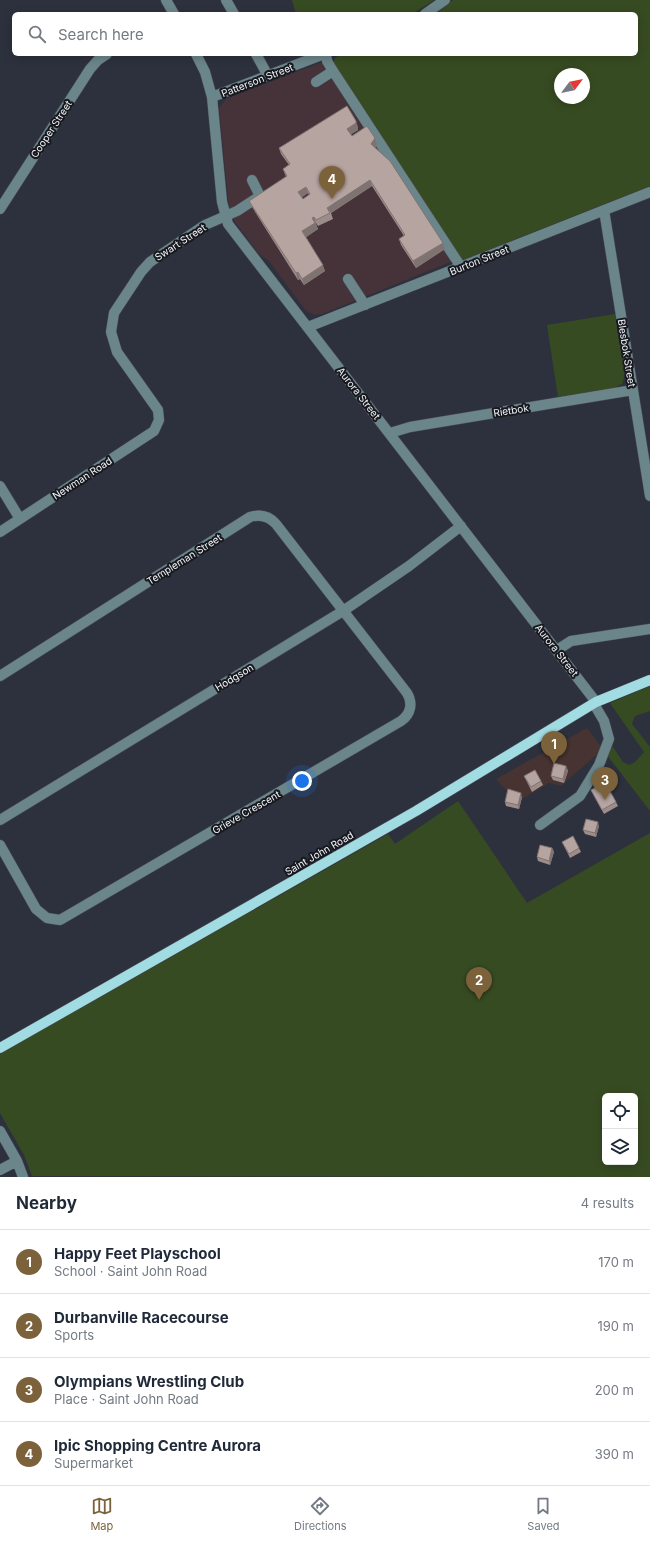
<!DOCTYPE html>
<meta charset="utf-8">
<style>
body{margin:0;font-family:Inter,sans-serif;background:#f2f2f3;color:#1f2937}
.controls{position:absolute;right:12px;bottom:12px;display:grid;overflow:hidden;border-radius:6px;box-shadow:0 2px 10px #0003}
.controls button{width:36px;height:36px;display:grid;place-items:center;padding:0;border:0;border-bottom:1px solid #e0e1e3;background:#fff;color:#1f2937;font:20px sans-serif}
.compass{position:absolute;left:554px;top:68px;width:36px;height:36px;border-radius:50%;background:#fff;box-shadow:0 2px 10px #0003;rotate:58deg}
.you{position:absolute;left:302px;top:781px;width:14px;height:14px;margin:-10px;border:3px solid #fff;border-radius:50%;background:#1a73e8;box-shadow:0 0 0 6px #1a73e833}
.badge{display:grid;place-items:center;width:26px;height:26px;border-radius:50%;background:#7c623a;color:#fff;font-size:13px;font-weight:700}
.pin{position:absolute;translate:-50% -33px;filter:drop-shadow(0 1px 2px #0008)}
.pin::after{content:'';position:absolute;top:21px;width:14px;height:12px;background:inherit;clip-path:polygon(0 0,100% 0,50% 100%)}
.list{margin:0;padding:0;list-style:none}
h2{display:flex;justify-content:space-between;align-items:center;height:52px;margin:0;padding:0 16px;font-size:17px}
h2 small{font-size:13px;font-weight:400;color:#747a83}
.list li{display:grid;grid-template-columns:26px 1fr auto;gap:12px;align-items:center;box-sizing:border-box;height:64px;padding:0 16px;border-top:1px solid #e0e1e3}
.list b{display:block;font-size:15px;white-space:nowrap}
.list p{margin:0;font-size:13px;white-space:nowrap;color:#747a83}
.list em{font-size:13px;font-style:normal;color:#747a83}
.icon{flex:none;width:22px;height:22px;fill:none;stroke:currentColor;stroke-width:2;stroke-linecap:round;stroke-linejoin:round}
.map{position:relative;flex:none;width:650px;height:1177px;overflow:hidden}
.search{position:absolute;background:#fff;box-shadow:0 2px 10px #0003;left:12px;right:12px;top:12px;height:44px;display:flex;align-items:center;gap:10px;box-sizing:border-box;padding:0 14px;border-radius:6px;color:#747a83;font-size:15px}
.sheet{height:308px;background:#fff}
nav{display:flex;justify-content:space-around;align-items:center;box-sizing:border-box;height:56px;border-top:1px solid #e0e1e3;background:#fff;font-size:11px;color:#747a83}
nav a{display:grid;justify-items:center;gap:2px}
nav .on{color:#7c623a}
.map>svg:first-child{display:block}
.commercial{fill:#46333a}
.education{fill:#473331}
.green{fill:#374b22;fill-rule:evenodd}
.lines{fill:none;stroke-linecap:round;stroke-linejoin:round}
.minor-casing{stroke:#4c505b;stroke-width:11}
.major-casing{stroke:#4c505b;stroke-width:11}
.minor{stroke:#6b868a;stroke-width:10}
.major{stroke:#a2dce3;stroke-width:10}
.wall{fill:#9d8d8a;fill-rule:evenodd}
.shaded-wall{fill:#7f7371}
.building{fill:#b6a4a1;stroke:#7f7371;fill-rule:evenodd}
.labels{text-anchor:middle;dominant-baseline:central;stroke-width:4;stroke-linejoin:round;paint-order:stroke}
.street-label{font-size:10px;fill:#f0f3fa;stroke:#17191e}
</style>
<div class="map">
<svg width="650" height="1177" viewBox="0 0 650 1177">
<rect width="100%" height="100%" fill="#2d313d"/>
<path class="commercial" d="M330,59l128,200 -136,55 -7,1 -9,-4 -37,-50 -11,-8 -26,-35 -3,-10 -10,-100 7,-9z"/>
<path class="education" d="M587,728l16,21 -42,37 -12,-3 -27,16 -3,10 -13,-3 3,-13 -13,-14z"/>
<path class="green" d="M292,0h142l-22,14h-116z
M453,0h197v186l-190,75 -127,-198 2,-5 6,-4h295v-40h-200zM560,74h24v24h-24z
M615,314l10,60 -3,10 -8,4 -56,9 -11,-72z
M650,686v25l-15,5 -3,8 18,23v64l-43,-56 2,-5 4,-3 10,15 6,3 6,-3 9,-10 -34,-49z
M458,801l69,102 123,-70v344l-618,-1 -8,-21 -24,-42v-59l388,-220 7,10zM605,1096h30v66h-30z"/>
<g class="lines">
<g class="minor-casing">
<path id="minor" d="M166,0l8,14
M226,0l8,14
M425,14l20,-14
M196,54l9,18 7,25 10,105 6,22 368,478
M256,54l12,22
M326,54l1,7 6,10 128,196
M316,82l17,-11
M212,97l112,-43
M0,209l90,-140 8,-9 9,-6
M604,210l46,286
M348,279l17,26
M308,327l342,-135
M390,433l20,-6 223,-37
M0,486l20,33
M0,532l154,-101 5,-11 -1,-10 -41,-58 -6,-20 3,-19 27,-41 9,-10 55,-37 32,-14 23,-15 -8,-16
M557,650l14,-9 79,-12
M0,676l250,-159c10,-3 19,-1 26,7l131,169c6,10 4,21 -6,28l-341,199 -13,-2 -11,-9 -36,-64
M0,820l343,-209 66,-45 52,-40
M540,825l40,-29 19,-31 10,-26 -5,-18 -10,-17
M0,1131l17,30 6,16
M0,1170l17,-9"/>
</g>
<g class="major-casing">
<path id="major" d="M0,1048l416,-237 180,-109 54,-22"/>
</g>
<use href="#minor" class="minor"/>
<use href="#major" class="major"/>
</g>
<path class="wall" d="M358,127v3l-7,4 1,2 25,9 -2,2 70,102 -29,19 -15,-23 -2,-6 5,-3 -32,-50 -41,27 2,6 -15,7 -2,-3v1l2,5 -12,8 19,34 -21,14 -4,-6 -2,1 -46,-73 -3,-6 37,-24 -3,-8 6,-4 -8,-11 -2,-6zM308,193l1,2 -6,4 -1,-2z
M566,766l2,5 -4,12 -11,-3 -2,-4z
M524,776l17,5 2,4 -11,7z
M591,790l25,12 2,4 -14,8 -11,-20z
M522,797l-3,12 -13,-3 -1,-4z
M599,826l-3,11 -11,-3 -2,-4z
M562,842l17,6 2,4 -11,6z
M552,848l2,4 -4,13 -12,-4 -1,-4z"/>
<path class="shaded-wall" d="M356,121l2,6v3l-8,5 -3,-6z
M375,138l2,7 -4,5 -2,-6z
M370,180l2,6 -41,27 -4,-5z
M306,187l2,6 -7,5 -3,-6z
M314,217l2,6v1l2,5 -13,9 -3,-7 10,-13z
M443,243l2,6 -29,19 -3,-7z
M323,265l2,6 -21,14 -2,-6z
M298,272l2,7 -2,1 -2,-7z
M566,766l2,5 -4,12 -1,-4z
M521,793l1,4 -3,12 -1,-4z
M598,822l1,4 -3,11 -1,-4z
M552,848l2,4 -4,13 -1,-4z"/>
<path class="building" d="M347,106l9,15v2l-9,6 5,7 15,-10 8,12 -4,6 19,17 53,82 -30,18 -14,-22 6,-4 -35,-55 -43,28 3,5 -14,7 -2,-3 -2,1 3,5 -13,8 21,34 -21,14 -4,-7 -2,1 -47,-72 38,-25 -4,-7 7,-5 -11,-16zM306,187l4,7 -7,5 -5,-7z
M554,763l12,3 -3,13 -12,-3z
M535,770l6,11 -10,6 -7,-11z
M605,782l11,20 -14,8 -11,-20z
M508,789l13,4 -3,12 -13,-3z
M586,819l12,3 -3,11 -12,-3z
M573,836l6,12 -10,6 -7,-12z
M540,845l12,3 -3,13 -12,-4z"/>
<g class="labels">
<g class="street-label">
<text transform="translate(257 80) rotate(-21)">Patterson Street</text>
<text transform="translate(51 129) rotate(-57)">Cooper Street</text>
<text transform="translate(180 242) rotate(-33)">Swart Street</text>
<text transform="translate(479 260) rotate(-22)">Burton Street</text>
<text transform="translate(627 353) rotate(81)">Blesbok Street</text>
<text transform="translate(359 393) rotate(52)">Aurora Street</text>
<text transform="translate(511 410) rotate(-9)">Rietbok</text>
<text transform="translate(82 478) rotate(-33)">Newman Road</text>
<text transform="translate(184 559) rotate(-32)">Templeman Street</text>
<text transform="translate(557 650) rotate(52)">Aurora Street</text>
<text transform="translate(234 677) rotate(-31)">Hodgson</text>
<text transform="translate(246 812) rotate(-30)">Grieve Crescent</text>
<text transform="translate(319 853) rotate(-30)">Saint John Road</text>
</g>
</g>
</svg>
<div class="controls">
<button><svg class="icon" aria-label="locate" viewBox="0 0 24 24"><circle cx="12" cy="12" r="6"/><path d="M12 2v4M12 18v4M2 12h4M18 12h4"/></svg></button>
<button><svg class="icon" aria-label="layers" viewBox="0 0 24 24"><path d="M12 4l9 5-9 5-9-5zM3 14l9 5 9-5"/></svg></button>
</div>
<svg class="compass" viewBox="-18 -18 36 36"><path d="M0-13l5 13h-10z" fill="#e53935"/><path d="M0 13l5-13h-10z" fill="#747a83"/></svg>
<div class="you"></div>
<div class="pin badge" style="left:554px;top:764px">1</div>
<div class="pin badge" style="left:479px;top:1000px">2</div>
<div class="pin badge" style="left:605px;top:800px">3</div>
<div class="pin badge" style="left:332px;top:199px">4</div>
<div class="search"><svg class="icon" aria-label="search" viewBox="0 0 24 24"><circle cx="10" cy="10" r="6"/><path d="M15 15l6 6"/></svg>Search here</div>
</div>
<section class="sheet">
<h2>Nearby<small>4 results</small></h2>
<ul class="list">
<li><span class="badge">1</span><div><b>Happy Feet Playschool</b><p>School · Saint John Road</p></div><em>170 m</em></li>
<li><span class="badge">2</span><div><b>Durbanville Racecourse</b><p>Sports</p></div><em>190 m</em></li>
<li><span class="badge">3</span><div><b>Olympians Wrestling Club</b><p>Place · Saint John Road</p></div><em>200 m</em></li>
<li><span class="badge">4</span><div><b>Ipic Shopping Centre Aurora</b><p>Supermarket</p></div><em>390 m</em></li>
</ul>
</section>
<nav>
<a class="on"><svg class="icon" aria-label="map" viewBox="0 0 24 24"><path d="M3 6l6-2 6 2 6-2v14l-6 2-6-2-6 2zM9 4v14M15 6v14"/></svg>Map</a>
<a><svg class="icon" aria-label="directions" viewBox="0 0 24 24"><path d="M12 3l9 9-9 9-9-9zM9 14v-3h6M13 9l2 2-2 2"/></svg>Directions</a>
<a><svg class="icon" aria-label="saved" viewBox="0 0 24 24"><path d="M7 4h10v16l-5-4-5 4z"/></svg>Saved</a>
</nav>
